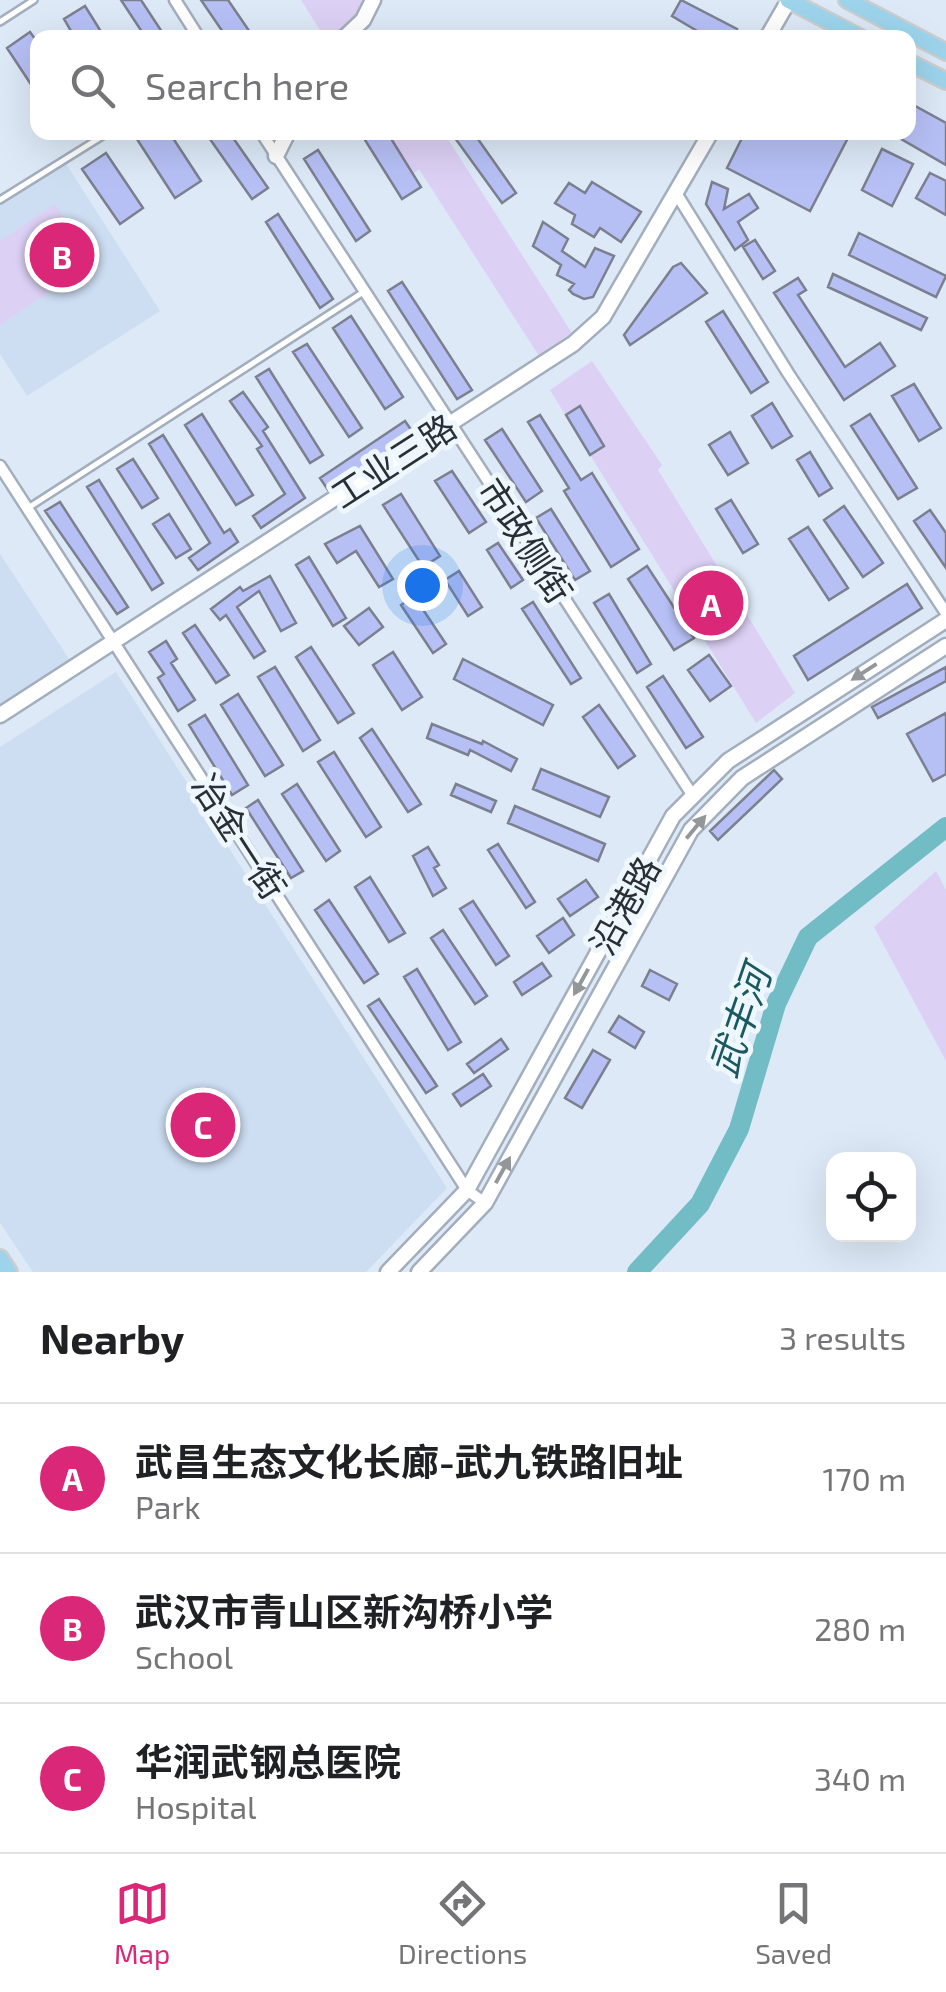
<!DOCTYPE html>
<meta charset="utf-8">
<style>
body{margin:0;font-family:"Exo 2","Noto Sans SC",sans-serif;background:#f6f6f6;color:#202124}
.controls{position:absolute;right:30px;bottom:30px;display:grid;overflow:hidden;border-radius:20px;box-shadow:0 10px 40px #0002}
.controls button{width:90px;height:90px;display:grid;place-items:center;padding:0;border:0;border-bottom:2px solid #e0e0e0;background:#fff;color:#202124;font:50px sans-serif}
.you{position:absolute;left:422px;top:585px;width:35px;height:35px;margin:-25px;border:8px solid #fff;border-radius:50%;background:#1a73e8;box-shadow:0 0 0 15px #1a73e833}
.badge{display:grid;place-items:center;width:65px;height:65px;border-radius:50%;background:#db2777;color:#fff;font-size:32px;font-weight:700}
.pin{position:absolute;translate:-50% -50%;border:5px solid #fff;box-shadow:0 2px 10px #0006}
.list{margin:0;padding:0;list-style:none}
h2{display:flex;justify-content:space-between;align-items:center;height:130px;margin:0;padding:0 40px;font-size:42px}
h2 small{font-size:32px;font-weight:400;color:#757577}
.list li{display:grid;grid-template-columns:65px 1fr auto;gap:30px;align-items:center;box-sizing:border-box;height:150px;padding:0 40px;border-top:2px solid #e0e0e0}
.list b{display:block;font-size:38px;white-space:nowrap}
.list p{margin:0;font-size:32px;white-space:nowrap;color:#757577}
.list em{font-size:32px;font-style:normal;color:#757577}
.icon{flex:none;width:55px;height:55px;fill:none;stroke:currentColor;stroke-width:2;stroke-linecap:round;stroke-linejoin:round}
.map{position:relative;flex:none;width:946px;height:1272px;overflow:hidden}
.search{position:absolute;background:#fff;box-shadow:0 10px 40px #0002;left:30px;right:30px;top:30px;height:110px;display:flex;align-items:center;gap:25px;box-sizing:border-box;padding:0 35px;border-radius:20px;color:#757577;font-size:38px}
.sheet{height:580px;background:#fff}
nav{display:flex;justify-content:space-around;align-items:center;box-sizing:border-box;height:140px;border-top:2px solid #e0e0e0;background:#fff;font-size:28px;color:#757577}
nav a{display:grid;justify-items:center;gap:5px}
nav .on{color:#db2777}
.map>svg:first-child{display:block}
.built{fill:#cdddf2}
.green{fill:#dcd0f4}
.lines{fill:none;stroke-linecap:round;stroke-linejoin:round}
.river{stroke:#72bcc5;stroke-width:20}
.building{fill:#b7c0f5;stroke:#7c7f8f;stroke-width:2.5}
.lane-casing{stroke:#a3aebc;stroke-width:10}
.street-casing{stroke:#a3aebc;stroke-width:15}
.secondary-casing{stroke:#a3aebc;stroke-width:19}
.primary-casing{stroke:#cccdce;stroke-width:20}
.lane{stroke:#fff;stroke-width:5}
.street{stroke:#fff;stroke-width:10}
.secondary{stroke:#fff;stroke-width:14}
.primary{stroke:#9dd4ec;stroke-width:15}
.oneway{fill:#94979a}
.labels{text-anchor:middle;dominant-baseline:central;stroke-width:10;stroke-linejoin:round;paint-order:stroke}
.street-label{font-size:35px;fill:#2a2f34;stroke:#eef6fe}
.water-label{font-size:38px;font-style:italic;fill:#19595f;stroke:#eef6fe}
</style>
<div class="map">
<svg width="946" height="1272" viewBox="0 0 946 1272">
<rect width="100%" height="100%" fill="#dde9f7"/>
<path class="built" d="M63,159l97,152 -133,85 -27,-42v-154z
M0,554l69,105 -69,45z
M116,672l331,516 -81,84h-333l-33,-49v-476z"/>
<path class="green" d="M301,0h60l2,2 -6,16 -22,19 -10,1z
M386,133h58l128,200 -33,23 -120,-187 -6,5z
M55,204l39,58 -94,63v-84z
M592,361l70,104 -4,5 137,223 -39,30 -206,-333z
M936,871l10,19v171l-72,-134z"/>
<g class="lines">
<path class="river" d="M637,1272l63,-68 39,-75 37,-125 32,-67 138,-110"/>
</g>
<path class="building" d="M121,0h20l25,38h-20z
M201,0h27l26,38h-27z
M681,0l56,29 -5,9h-23l-37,-22z
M85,6l20,32h-30l-11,-19z
M30,32l8,11v52l-31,-47z
M908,102l38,21v42l-57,-33h19z
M141,132h28l32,49 -26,17 -40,-62z
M205,132h24l39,56 -16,11z
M360,132h27l34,55 -19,12z
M463,132h10l43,61 -14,10 -47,-65z
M745,132h106l-41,79 -83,-43z
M882,149l31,15 -21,42 -30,-16z
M318,150l52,81 -14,10 -52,-82z
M106,153l37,55 -23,16 -38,-55z
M930,173l16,8v34l-30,-17z
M592,182l49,30 -20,30 -21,-14 -6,9 -22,-13 3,-9 -20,-12 14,-20 16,10z
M712,182l16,7 -4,20 25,-15 9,14 -20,14 10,18 -13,10 -29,-46z
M278,214l55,85 -13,9 -54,-86z
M543,222l25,17 -6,12 23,16 10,-19 19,8 -21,41 -9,2 -11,-5 -4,-4 5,-6 -17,-9 4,-10 -28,-19z
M859,233l87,43 -10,21 -87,-42z
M755,240l20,31 -12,8 -20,-32z
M681,263l26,30 -77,52 -6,-10 49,-68z
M833,274l94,44 -6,12 -93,-43z
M798,278l8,12 -8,5 47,72 35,-24 15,23 -51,34 -70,-107z
M402,282l70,108 -15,9 -69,-108z
M723,311l45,71 -17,11 -45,-71z
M351,316l52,81 -18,12 -52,-81z
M307,344l55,84 -13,9 -56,-85z
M269,369l54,86 -13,8 -54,-86z
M914,384l27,44 -22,13 -27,-45z
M243,392l25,35 -5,4 42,67 -44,30 -8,-12 32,-22 -28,-45 5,-3 -32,-45z
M772,403l20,33 -20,12 -20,-32z
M580,406l24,40 -14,9 -24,-40z
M202,414l51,81 -17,10 -51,-80z
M870,414l47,74 -19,11 -47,-73z
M540,415l41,65 11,-7 47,76 -28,18 -47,-76 5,-3 -41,-66z
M405,421l9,13 -86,56 -8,-12z
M502,429l40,62 -16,11 -41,-62z
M730,432l18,31 -20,12 -19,-30z
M163,435l61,98 6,-4 8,13 -40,28 -9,-12 21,-15 -61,-99z
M810,452l22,36 -13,8 -22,-36z
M133,459l25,39 -16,10 -25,-39z
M452,471l34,51 -17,11 -34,-52z
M99,480l64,103 -11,7 -65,-103z
M401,494l39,62 -17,11 -40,-62z
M731,500l27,44 -15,9 -27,-44z
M60,502l68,105 -11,7 -72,-103z
M844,506l39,57 -20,14 -39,-57z
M551,509l39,62 -15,9 -39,-62z
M930,510l16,23v35l-32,-47z
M169,514l22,35 -15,9 -23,-34z
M360,526l33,53 -14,8 -23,-36 -19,12 -12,-19z
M808,527l40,61 -19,12 -40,-61z
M498,543l25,37 -12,8 -24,-38z
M309,557l37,61 -13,8 -37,-61z
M647,566l47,72 -20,12 -46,-71z
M459,571l23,36 -14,9 -23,-36z
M270,576l26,47 -15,8 -22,-40 -22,16 28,44 -11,7 -28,-43 -6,5 -9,-11 29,-22 3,4z
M907,584l15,24 -114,72 -14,-24z
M609,594l42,70 -14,9 -43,-70z
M414,596l32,48 -13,9 -32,-48z
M533,602l48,76 -10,6 -49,-75z
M369,608l14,19 -24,18 -15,-19z
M195,625l34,50 -13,8 -33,-50z
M166,641l11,18 -6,4 24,37 -17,11 -20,-33 6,-4 -15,-22z
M311,647l43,66 -16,10 -42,-66z
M393,652l29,45 -20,13 -29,-45z
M709,655l22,31 -21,15 -22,-31z
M463,659l90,46 -10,20 -89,-46z
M275,667l45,73 -17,11 -45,-74z
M946,667v14l-68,37 -6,-11z
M663,676l40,61 -17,11 -39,-61z
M238,694l45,71 -18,11 -44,-71z
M599,705l36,51 -17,12 -35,-51z
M946,713v61l-13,7 -26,-47z
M205,715l43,70 -16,10 -43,-70z
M432,724l50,20 1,-3 34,18 -6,12 -41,-21 -2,5 -41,-17z
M372,729l49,75 -13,8 -48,-74z
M334,752l47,75 -15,10 -48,-75z
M541,769l68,28 -9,20 -67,-28z
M774,770l8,9 -64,61 -8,-9z
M297,784l43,67 -14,10 -44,-67z
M456,784l40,17 -5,11 -40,-17z
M258,800l45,71 -12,7 -45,-70z
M515,806l90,38 -7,17 -90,-38z
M498,844l37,58 -9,6 -38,-58z
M428,847l11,18 -5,3 12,20 -13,8 -20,-40z
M370,877l35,56 -16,9 -34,-55z
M586,880l12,17 -28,19 -12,-17z
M329,900l49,74 -14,9 -49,-73z
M473,901l36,55 -13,9 -36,-56z
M563,918l11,17 -25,18 -12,-17z
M443,930l44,66 -12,8 -44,-66z
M542,963l9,13 -29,19 -8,-13z
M417,969l44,73 -13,8 -44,-73z
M650,970l27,14 -8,16 -27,-14z
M379,999l58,87 -11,7 -58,-87z
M619,1016l25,16 -9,16 -26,-16z
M501,1039l7,10 -34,24 -7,-9z
M593,1050l17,10 -28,48 -17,-10z
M483,1074l8,12 -30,20 -8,-12z"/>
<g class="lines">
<g class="lane-casing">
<path id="lane" d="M0,22l34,-22
M0,200l109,-68
M28,508l337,-217"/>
</g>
<g class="street-casing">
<path id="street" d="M175,0l24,38
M261,132l432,664
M676,193l112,180 158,240
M0,466l467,724 18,13"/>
</g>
<g class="secondary-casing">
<path id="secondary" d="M344,38l19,-18 10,-20
M767,38l22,-38
M276,156l12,-24
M0,715l573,-371 30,-27 108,-185
M388,1272l79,-82 206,-374 55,-55 218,-141
M419,1272l66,-69 206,-373 51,-52 204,-132"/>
</g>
<g class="primary-casing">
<path id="primary" d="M788,0l73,38
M847,0l99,52
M908,62l38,19
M0,1258l9,14"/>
</g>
<use href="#lane" class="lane"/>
<use href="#street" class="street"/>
<use href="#secondary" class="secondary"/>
<use href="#primary" class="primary"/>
</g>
<defs><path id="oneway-solid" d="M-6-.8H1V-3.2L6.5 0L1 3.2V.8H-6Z" transform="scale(2.5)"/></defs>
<g class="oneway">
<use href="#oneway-solid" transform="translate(864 672) rotate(147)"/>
<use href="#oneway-solid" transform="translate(696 827) rotate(-50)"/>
<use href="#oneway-solid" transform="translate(581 982) rotate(119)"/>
<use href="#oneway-solid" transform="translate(503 1170) rotate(-61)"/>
</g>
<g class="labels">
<g class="street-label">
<text transform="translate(393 460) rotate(-33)">工业三路</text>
<text transform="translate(526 540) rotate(57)">市政侧街</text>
<text transform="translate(240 836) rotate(57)">冶金一街</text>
<text transform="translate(624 905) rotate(-61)">沿港路</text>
</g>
<g class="water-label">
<text transform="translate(739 1021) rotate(-71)">武丰河</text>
</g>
</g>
</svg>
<div class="controls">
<button><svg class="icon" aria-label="locate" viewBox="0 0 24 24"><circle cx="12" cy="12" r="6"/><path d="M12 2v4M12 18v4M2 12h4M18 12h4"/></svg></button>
</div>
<div class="you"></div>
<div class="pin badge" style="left:711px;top:603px">A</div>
<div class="pin badge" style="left:62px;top:255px">B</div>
<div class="pin badge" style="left:203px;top:1125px">C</div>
<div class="search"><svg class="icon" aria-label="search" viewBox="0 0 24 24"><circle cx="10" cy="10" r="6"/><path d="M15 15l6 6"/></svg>Search here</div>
</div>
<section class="sheet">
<h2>Nearby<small>3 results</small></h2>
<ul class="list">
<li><span class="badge">A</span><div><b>武昌生态文化长廊-武九铁路旧址</b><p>Park</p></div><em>170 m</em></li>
<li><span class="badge">B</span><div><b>武汉市青山区新沟桥小学</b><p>School</p></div><em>280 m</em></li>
<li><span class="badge">C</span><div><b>华润武钢总医院</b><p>Hospital</p></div><em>340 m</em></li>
</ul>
</section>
<nav>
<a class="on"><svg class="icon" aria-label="map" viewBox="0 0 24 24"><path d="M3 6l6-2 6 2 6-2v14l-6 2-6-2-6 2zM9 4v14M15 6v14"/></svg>Map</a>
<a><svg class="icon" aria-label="directions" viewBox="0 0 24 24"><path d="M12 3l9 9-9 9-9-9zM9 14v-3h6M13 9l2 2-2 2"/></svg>Directions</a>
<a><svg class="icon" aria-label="saved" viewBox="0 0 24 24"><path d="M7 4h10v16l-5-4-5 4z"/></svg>Saved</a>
</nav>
